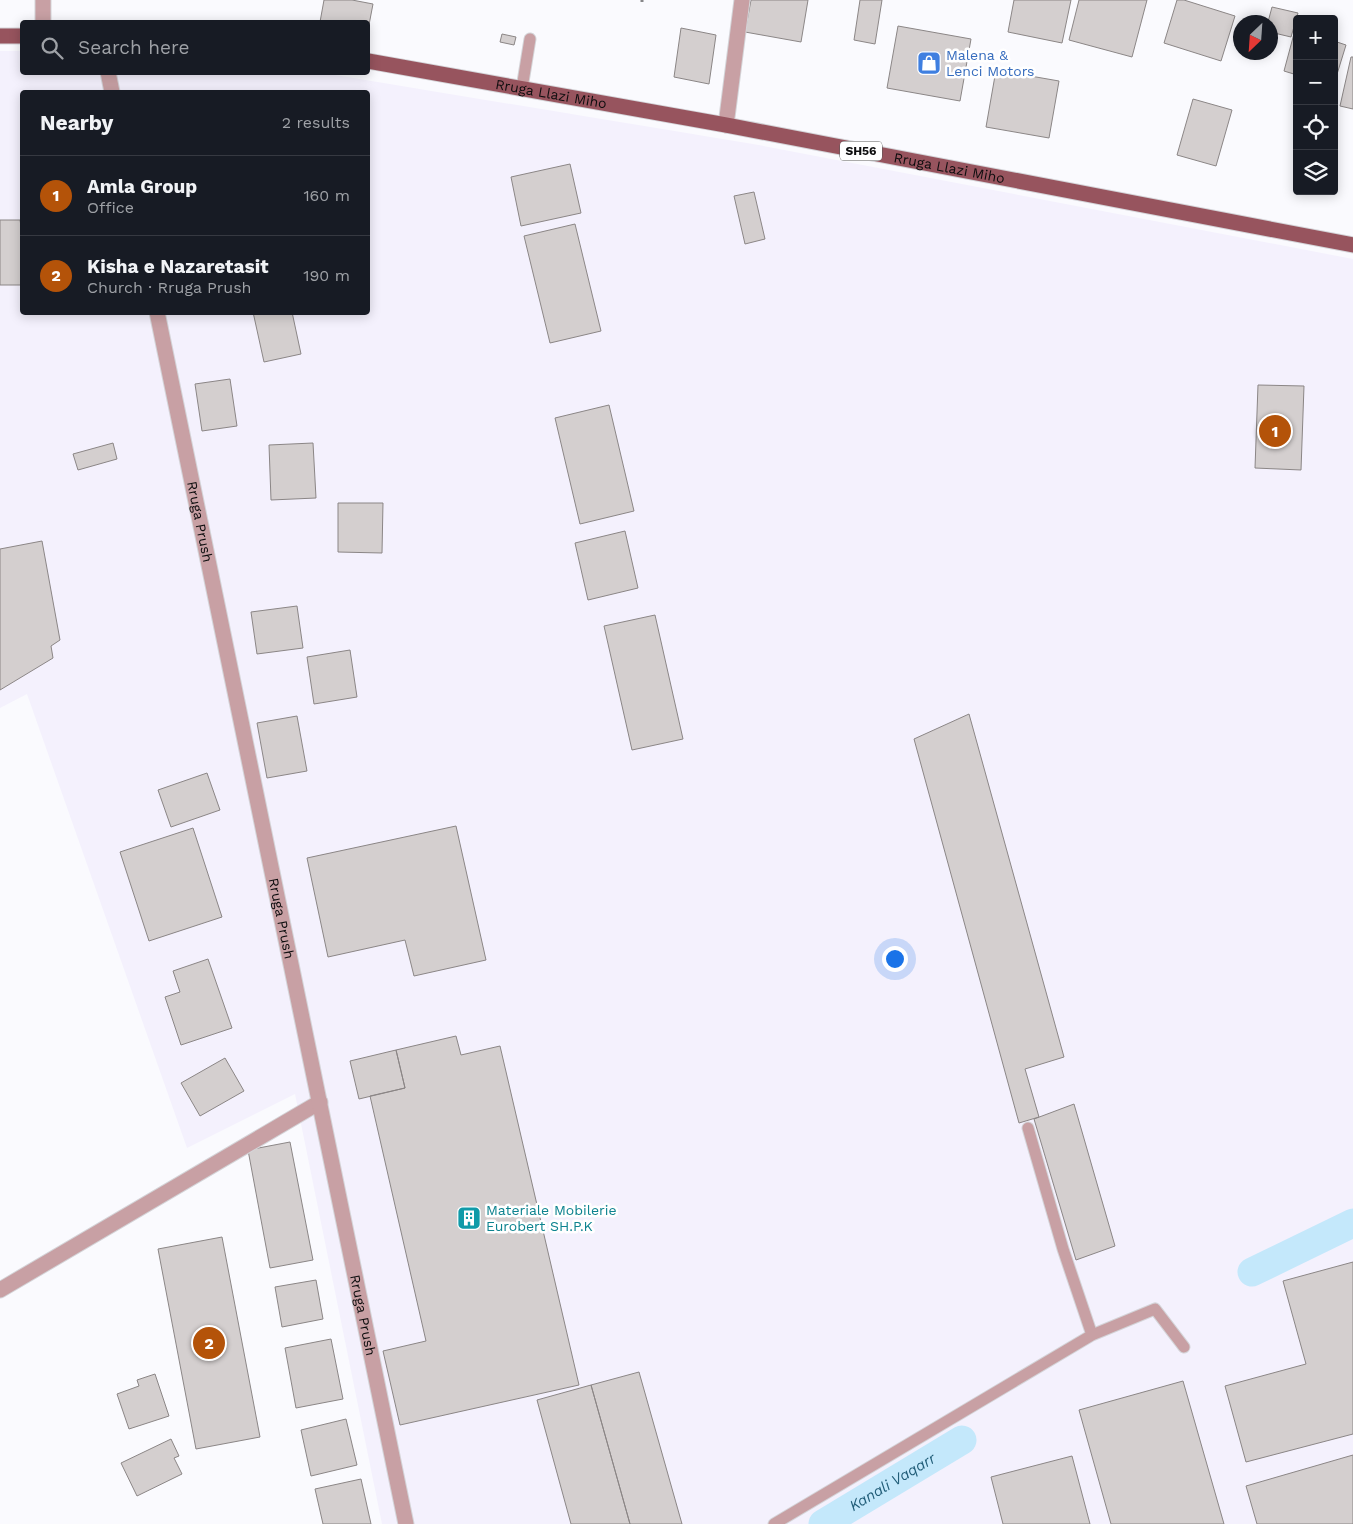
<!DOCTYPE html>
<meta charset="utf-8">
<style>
body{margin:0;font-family:"Work Sans",sans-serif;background:#20242c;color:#f1f3f6}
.controls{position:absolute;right:15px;top:15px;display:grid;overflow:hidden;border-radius:5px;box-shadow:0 2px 12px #0003}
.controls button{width:45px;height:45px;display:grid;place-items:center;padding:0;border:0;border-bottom:1px solid #363941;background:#171b24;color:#f1f3f6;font:25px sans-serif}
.compass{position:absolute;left:1233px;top:15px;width:45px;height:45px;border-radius:50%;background:#171b24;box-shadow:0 2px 12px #0003;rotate:205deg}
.you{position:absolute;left:894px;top:958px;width:18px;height:18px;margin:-12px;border:4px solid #fff;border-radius:50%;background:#1a73e8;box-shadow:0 0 0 8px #1a73e833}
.badge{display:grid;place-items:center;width:32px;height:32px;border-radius:50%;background:#b45309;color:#fff;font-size:16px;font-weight:700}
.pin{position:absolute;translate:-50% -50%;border:2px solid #fff;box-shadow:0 1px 5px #0006}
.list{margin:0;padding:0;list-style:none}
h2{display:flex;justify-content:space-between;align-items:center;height:65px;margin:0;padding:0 20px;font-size:21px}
h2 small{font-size:16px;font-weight:400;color:#9ea1a6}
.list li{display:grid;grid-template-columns:32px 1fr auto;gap:15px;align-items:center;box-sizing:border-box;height:80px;padding:0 20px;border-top:1px solid #363941}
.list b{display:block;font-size:19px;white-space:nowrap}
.list p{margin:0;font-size:16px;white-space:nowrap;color:#9ea1a6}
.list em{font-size:16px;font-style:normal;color:#9ea1a6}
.icon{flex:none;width:28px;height:28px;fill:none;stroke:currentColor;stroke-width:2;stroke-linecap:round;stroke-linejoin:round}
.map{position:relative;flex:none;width:1353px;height:1524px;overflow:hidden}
.search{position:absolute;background:#171b24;box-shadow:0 2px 12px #0003;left:20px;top:20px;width:350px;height:55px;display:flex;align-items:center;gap:12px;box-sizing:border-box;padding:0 18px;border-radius:5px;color:#9ea1a6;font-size:19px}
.panel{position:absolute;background:#171b24;box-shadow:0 2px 12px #0003;left:20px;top:90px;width:350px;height:225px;border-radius:5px}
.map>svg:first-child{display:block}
.built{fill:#f4f1fd;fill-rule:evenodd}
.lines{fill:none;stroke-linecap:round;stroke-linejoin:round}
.canal{stroke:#c4e8fb;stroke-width:29}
.building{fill:#d4cfcf;stroke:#8b8686}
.service-casing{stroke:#d4d4d8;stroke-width:13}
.minor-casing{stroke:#d4d4d8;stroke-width:17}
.tertiary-casing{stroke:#d4d4d8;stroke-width:17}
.primary-casing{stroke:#d4d4d8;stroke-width:17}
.path{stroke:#868689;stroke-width:3;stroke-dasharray:2.5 4;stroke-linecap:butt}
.service{stroke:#c8a0a4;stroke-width:11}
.minor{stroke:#c8a0a4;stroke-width:15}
.tertiary{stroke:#c8a0a4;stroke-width:15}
.primary{stroke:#97545e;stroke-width:15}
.labels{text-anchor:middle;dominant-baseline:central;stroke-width:5;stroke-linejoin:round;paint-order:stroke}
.shield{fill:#fff;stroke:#565656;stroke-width:1}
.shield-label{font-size:12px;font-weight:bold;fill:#0d0d0e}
.shop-label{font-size:14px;fill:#366cbe;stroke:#fff;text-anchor:start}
.street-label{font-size:14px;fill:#0d0d0e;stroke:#fff}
.culture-label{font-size:14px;fill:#0d838f;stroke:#fff;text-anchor:start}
.water-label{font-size:15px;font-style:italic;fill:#215d78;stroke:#fff}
</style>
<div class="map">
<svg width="1353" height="1524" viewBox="0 0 1353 1524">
<rect width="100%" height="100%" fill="#fafafe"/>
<path class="built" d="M0,51h22v21l301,1 430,71 600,115v1265h-971l-87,-430 -108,54 -160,-454 -27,14zM22,92h346v220h-346z"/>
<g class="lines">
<g class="canal">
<path d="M1252,1272l101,-49"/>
<path id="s1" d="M823,1524l139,-84"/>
</g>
</g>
<path class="building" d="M324,0h28l21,4 -5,26v-8h-48z
M751,0h57l-7,42 -56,-10z
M860,0h22l-7,44 -21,-4z
M1014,0h57l-9,43 -54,-11z
M1079,0h68l-15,57 -63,-17z
M1177,0h7l51,16 -14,45 -57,-18z
M1272,7l26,6 -7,24 -21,-5v-10h-2z
M898,26l73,13 -11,62 -73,-13z
M681,28l35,7 -7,49 -35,-7z
M1295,30h2v45l-13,-4z
M502,34l14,3 -2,8 -14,-3z
M1334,41l12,4 -12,39z
M1351,57h2v52l-13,-3z
M996,70l63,11 -10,57 -63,-11z
M1193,99l39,11 -16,56 -39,-11z
M570,164l11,49 -60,13 -10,-49z
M754,192l11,47 -20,5 -11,-48z
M0,220h20l2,12v53h-22z
M575,224l26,107 -51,12 -26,-107z
M253,312h39l9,42 -37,8z
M230,379l7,47 -35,5 -7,-47z
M1258,385l46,1 -3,84 -46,-2z
M609,405l25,106 -54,13 -25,-106z
M113,443l4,16 -39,11 -5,-16z
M313,443l3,55 -45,2 -2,-55z
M338,503h45l-1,50 -44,-1z
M625,531l13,57 -50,12 -13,-57z
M42,541l18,99 -9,6 2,12 -53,32v-141z
M297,606l6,42 -46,6 -6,-42z
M655,615l28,124 -51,11 -28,-124z
M350,650l7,47 -43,7 -7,-47z
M969,714l95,343 -39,12 14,48 -20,6 -105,-384z
M297,716l10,55 -40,7 -10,-55z
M207,773l13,37 -49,17 -13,-37z
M456,826l30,134 -72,16 -9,-36 -77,17 -21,-99z
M193,828l29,89 -73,24 -29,-89z
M208,959l24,69 -51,17 -16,-48 15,-5 -7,-21z
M456,1036l5,19 39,-9 79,339 -179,40 -17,-74 43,-10 -56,-245 35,-8 -9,-38z
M396,1050l9,38 -46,11 -9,-38z
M225,1058l19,33 -44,25 -19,-33z
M1074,1104l41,142 -39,14 -42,-141z
M290,1142l23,118 -43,8 -22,-118z
M222,1237l38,200 -64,12 -38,-200z
M1353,1262v172l-107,28 -21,-76 81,-22 -23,-83z
M316,1280l7,39 -41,8 -7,-40z
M331,1339l12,60 -47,9 -11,-60z
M639,1372l43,152h-52l-39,-139z
M155,1374l14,42 -40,13 -12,-35 22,-8 -2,-6z
M1183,1381l41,143h-113l-32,-114z
M591,1385l39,139h-59l-34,-124z
M346,1419l11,46 -46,11 -10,-46z
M171,1439l8,17 -5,2 8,16 -45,22 -16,-33z
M1353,1455v69h-96l-11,-38z
M1072,1456l18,68h-87l-12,-47z
M361,1479l10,45h-48l-8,-35z"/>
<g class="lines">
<g class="service-casing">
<path id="service" d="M522,88l8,-49
M1028,1128l35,121 29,86
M774,1524l318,-189 63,-26 29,38"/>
</g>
<g class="minor-casing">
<path id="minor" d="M43,22v-22
M726,125l16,-125
M0,1290l320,-188"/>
</g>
<g class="tertiary-casing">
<g id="tertiary">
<path d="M108,72l4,20"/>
<path id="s2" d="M157,312l249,1212"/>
</g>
</g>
<g class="primary-casing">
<g id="primary">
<path d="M0,36h22"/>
<path id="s3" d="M368,61l358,64 627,120"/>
</g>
</g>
<path class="path" d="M642,2v-2"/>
<use href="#service" class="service"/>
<use href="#minor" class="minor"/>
<use href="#tertiary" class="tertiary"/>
<use href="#primary" class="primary"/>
</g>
<defs>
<g id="shop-square" transform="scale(1.25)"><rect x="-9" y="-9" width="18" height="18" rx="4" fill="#3f7fe0" stroke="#fff"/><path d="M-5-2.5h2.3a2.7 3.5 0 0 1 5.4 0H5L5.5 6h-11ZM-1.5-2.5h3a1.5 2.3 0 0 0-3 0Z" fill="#fff"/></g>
<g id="building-square" transform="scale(1.25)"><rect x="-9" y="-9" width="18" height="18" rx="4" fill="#0f9aa8" stroke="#fff"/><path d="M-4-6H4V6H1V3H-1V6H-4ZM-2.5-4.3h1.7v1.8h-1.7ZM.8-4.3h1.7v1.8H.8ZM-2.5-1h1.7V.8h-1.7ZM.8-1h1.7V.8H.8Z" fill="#fff"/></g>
</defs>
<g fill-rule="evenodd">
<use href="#shop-square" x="929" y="63"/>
<use href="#building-square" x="469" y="1218"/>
</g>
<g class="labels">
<rect class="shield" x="840" y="141.5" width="42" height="19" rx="4"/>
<g class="shield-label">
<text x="861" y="151">SH56</text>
</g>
<g class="shop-label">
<text x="946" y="55">Malena &amp;<tspan x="946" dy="16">Lenci Motors</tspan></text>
</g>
<g class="street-label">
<text stroke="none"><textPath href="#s3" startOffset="186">Rruga Llazi Miho</textPath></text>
<text stroke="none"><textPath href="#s3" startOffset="591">Rruga Llazi Miho</textPath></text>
<text stroke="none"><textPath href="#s2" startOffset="214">Rruga Prush</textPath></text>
<text stroke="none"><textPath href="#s2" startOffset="619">Rruga Prush</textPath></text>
<text stroke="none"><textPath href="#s2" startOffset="1024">Rruga Prush</textPath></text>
</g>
<g class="culture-label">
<text x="486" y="1210">Materiale Mobilerie<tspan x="486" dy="16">Eurobert SH.P.K</tspan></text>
</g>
<g class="water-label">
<text stroke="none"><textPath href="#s1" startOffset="81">Kanali Vaqarr</textPath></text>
</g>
</g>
</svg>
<div class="controls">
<button>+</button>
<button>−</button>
<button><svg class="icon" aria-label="locate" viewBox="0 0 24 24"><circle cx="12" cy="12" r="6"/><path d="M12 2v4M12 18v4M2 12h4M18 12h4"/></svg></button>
<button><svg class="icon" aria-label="layers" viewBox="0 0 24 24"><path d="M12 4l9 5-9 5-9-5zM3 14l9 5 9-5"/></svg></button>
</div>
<svg class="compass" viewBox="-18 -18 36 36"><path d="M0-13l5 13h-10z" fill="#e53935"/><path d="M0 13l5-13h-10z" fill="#9ea1a6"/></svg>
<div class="you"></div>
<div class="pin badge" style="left:1275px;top:431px">1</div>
<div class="pin badge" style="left:209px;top:1343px">2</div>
<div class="search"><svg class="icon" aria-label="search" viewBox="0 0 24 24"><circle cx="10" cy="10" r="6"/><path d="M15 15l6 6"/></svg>Search here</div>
<section class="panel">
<h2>Nearby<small>2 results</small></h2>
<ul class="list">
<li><span class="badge">1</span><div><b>Amla Group</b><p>Office</p></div><em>160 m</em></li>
<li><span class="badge">2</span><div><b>Kisha e Nazaretasit</b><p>Church · Rruga Prush</p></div><em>190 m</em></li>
</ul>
</section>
</div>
